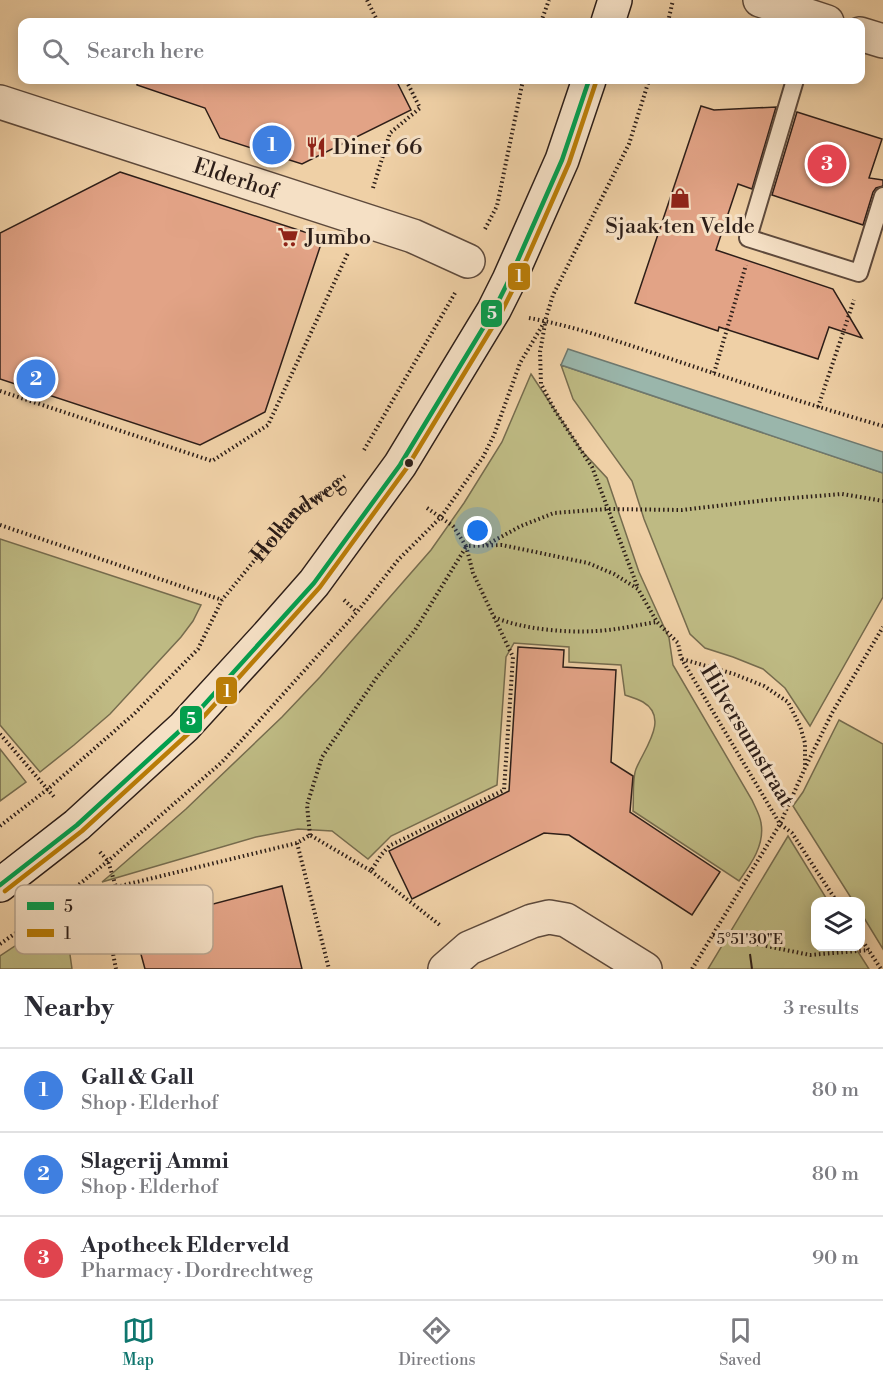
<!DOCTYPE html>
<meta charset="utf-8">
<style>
body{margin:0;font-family:"Libre Bodoni",serif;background:#f7f7f7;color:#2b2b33}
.controls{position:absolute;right:18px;bottom:18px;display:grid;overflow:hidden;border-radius:12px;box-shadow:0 3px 15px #0003}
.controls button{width:54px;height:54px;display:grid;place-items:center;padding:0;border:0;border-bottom:2px solid #e1e1e2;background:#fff;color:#2b2b33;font:30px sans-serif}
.you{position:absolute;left:478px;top:531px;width:21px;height:21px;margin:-15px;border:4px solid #fff;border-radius:50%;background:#1a73e8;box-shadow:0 0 0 9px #1a73e833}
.badge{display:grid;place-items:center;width:39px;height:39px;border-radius:50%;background:#0f766e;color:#fff;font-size:20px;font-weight:700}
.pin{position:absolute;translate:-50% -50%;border:3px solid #fff;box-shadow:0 2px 6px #0006}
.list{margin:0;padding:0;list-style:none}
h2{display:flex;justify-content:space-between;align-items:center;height:78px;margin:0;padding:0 24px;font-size:26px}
h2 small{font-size:20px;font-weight:400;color:#7c7c81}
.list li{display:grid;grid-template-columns:39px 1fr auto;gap:18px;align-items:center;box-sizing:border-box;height:84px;padding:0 24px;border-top:2px solid #e1e1e2}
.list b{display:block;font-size:22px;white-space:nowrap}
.list p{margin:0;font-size:20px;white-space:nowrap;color:#7c7c81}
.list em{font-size:20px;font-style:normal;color:#7c7c81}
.icon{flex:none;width:33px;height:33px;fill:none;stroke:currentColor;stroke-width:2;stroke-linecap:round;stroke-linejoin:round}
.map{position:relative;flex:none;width:883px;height:969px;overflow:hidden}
.search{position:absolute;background:#fff;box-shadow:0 3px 15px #0003;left:18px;right:18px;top:18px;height:66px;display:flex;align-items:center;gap:15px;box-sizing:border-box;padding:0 21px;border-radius:12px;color:#7c7c81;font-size:22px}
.sheet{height:330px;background:#fff}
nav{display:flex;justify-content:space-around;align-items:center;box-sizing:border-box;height:84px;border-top:2px solid #e1e1e2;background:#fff;font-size:16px;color:#7c7c81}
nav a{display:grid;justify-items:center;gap:3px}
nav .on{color:#0f766e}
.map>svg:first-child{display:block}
.green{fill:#beba83;stroke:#766c4e;stroke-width:1.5}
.water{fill:#9ab6ab;stroke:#6e7970;stroke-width:1.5}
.building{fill:#e2a386;stroke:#2d1e18;stroke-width:1.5}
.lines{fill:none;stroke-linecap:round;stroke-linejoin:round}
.lane-casing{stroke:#5e4a3c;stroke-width:20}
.street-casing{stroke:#5e4a3c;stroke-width:36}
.secondary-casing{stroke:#2d1e18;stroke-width:36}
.path{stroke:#2d1e18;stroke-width:4;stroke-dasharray:1.5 3;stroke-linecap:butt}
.lane{stroke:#f5e0c5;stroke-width:16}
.street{stroke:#f5e0c5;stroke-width:33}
.secondary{stroke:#f5e0c5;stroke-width:33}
.bus-1-casing{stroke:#f5e0c5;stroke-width:9}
.bus-2-casing{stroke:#f5e0c5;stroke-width:9}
.bus-1{stroke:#029f4e;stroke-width:4.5}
.bus-2{stroke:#ba7d07;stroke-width:4.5}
.ticks{fill:none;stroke:#2d1e18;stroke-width:2}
.bus-dot{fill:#2d1e18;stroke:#f5e0c5;stroke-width:2}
.labels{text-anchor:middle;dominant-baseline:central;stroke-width:6;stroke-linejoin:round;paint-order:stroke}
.poi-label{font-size:22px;fill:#2d1e18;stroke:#f5e0c5;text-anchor:start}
.street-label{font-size:22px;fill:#2d1e18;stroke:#f5e0c5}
.key{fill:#f5e0c5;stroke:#b9a691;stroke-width:1.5}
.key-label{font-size:16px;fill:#2d1e18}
.ticks-label{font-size:15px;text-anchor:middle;fill:#2d1e18;stroke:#f5e0c5;stroke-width:6;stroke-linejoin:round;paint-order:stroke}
.line-badge{stroke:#f5e0c5;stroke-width:2}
.badge-label{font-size:16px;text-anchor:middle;font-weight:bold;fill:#fff}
</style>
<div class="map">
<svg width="883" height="969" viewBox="0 0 883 969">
<rect width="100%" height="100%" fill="#efd0a6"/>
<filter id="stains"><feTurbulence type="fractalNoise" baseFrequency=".00333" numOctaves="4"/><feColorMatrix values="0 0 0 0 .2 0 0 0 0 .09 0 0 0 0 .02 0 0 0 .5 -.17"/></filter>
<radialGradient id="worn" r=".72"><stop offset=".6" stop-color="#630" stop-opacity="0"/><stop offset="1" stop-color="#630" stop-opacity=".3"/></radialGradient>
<path class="green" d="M561,365l322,108v124l-73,129 -25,-38 -22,-19 -30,-12 -28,-9 -15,-14 -46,-115 -12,-38 -59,-82z
M531,374l50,76 26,28 32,94 30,66 4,27 79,135c3,7 8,15 9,23 4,22 -10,41 -22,58l-106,-70c1,-12 -1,-32 3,-42 8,-20 34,-51 7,-67 -5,-3 -12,-5 -18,-7l-4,-30 -52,-3v-15l-55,-4 -8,14 -9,128 -106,51 -23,23 -36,-28 -34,-2 -42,8 -154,45 13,-11 71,-62 96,-92 38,-40 111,-127 33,-47 38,-61z
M0,539l201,66 -8,16 -12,16 -71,77 -36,31 -34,27 -40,-47z
M839,720l44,24v205l-22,-36 -1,-11 -7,-1 -60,-95 10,-14z
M0,749l26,33 -26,19z
M788,836l40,65 -12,1v44l39,1 14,22h-161z
M64,911l8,58h-72v-13l36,-24z"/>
<path class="water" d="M568,349l315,103v21l-322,-108z"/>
<path class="building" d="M137,80h259l15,30 -109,54 -82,-26 -15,-30 -68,-23z
M701,106l13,4 62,-3 -24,82 -14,-5 -22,66 117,39 29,49 -33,-11 -11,32 -99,-32 -1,4 -83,-28z
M797,112l85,27 -13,39 14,2v6l-7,2 -3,4 -10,33 -91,-30z
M120,172l203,66 -58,174 -65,33 -200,-66v-146z
M518,647l46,3 -1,17 53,3 -5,92 22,14 -3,36 90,60 -28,43 -123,-80 -25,-2 -132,66 -23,-48 120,-60z
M282,886l20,83h-157l-12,-44z"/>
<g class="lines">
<g class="lane-casing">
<path id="lane" d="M795,80l-47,158 111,35 24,-77"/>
</g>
<g class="street-casing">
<g id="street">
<path d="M760,0l67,22"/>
<path d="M860,34l23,7"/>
<path id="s2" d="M0,102l413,134 55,25"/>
<path d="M445,969l24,-21 63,-27 17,-4 17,3 79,49"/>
</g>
</g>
<g class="secondary-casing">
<path id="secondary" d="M608,22l7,-22
M0,885l77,-60 107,-98 86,-94 44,-50 86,-118 94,-155 15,-30 53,-120 27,-80"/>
</g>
<g class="path">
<path d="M367,0l11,22"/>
<path d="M541,22l8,-22"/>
<path d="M668,22l5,-22"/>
<path d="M373,188l17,-55 30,-25 -14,-28"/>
<path d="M485,229l12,-23 26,-126"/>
<path d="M529,318c49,9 97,26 145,42 69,23 139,46 209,66"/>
<path d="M545,324l-5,28 1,32 13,25 38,58 46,121"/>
<path d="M714,373l32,-108"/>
<path d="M0,391l212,70 56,-36 80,-172"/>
<path d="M818,407l36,-107"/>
<path d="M364,450l91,-157"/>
<path d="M427,508l26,18 13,20 36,-1 86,18 26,11 24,15 19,33 21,21 3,15 99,166 12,9 45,69"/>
<path d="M0,525l222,75"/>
<path d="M486,545l35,-19 33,-13 53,-4 75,1 85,-10 75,-6 41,7"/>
<path d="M344,600l13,12"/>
<path d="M494,617c27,12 72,16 102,14 21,-1 41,-6 61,-9"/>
<path d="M682,659l52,15 30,12 24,16 12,24 5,17v22"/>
<path d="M0,734l55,64"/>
<path id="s1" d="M0,826l48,-37 86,-75 64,-65 24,-49 72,-88 34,-22 18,-15"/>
<path d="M310,835l-3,-30 15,-48 55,-80 38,-47 51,-83"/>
<path d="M297,843l32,126"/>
<path d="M100,852l8,9 8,26 -8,41 8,41"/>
<path d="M371,871l70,55"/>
<path d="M116,887l181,-44 13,-8 61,36 10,-16 8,-9 115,-56 9,-133 -40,-84 -7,-27"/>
<path d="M713,935l97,20 59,-5"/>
<path d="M860,937l21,32"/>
<path d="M0,944l40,-28 68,-55 114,-99 135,-150 41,-52 43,-43 42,-60 11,-22 26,-72 25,-42 8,-26 76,-151 20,-64"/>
<path d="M692,969l88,-145 25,-56 27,-55 51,-86"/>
</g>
<use href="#lane" class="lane"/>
<use href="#street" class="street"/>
<use href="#secondary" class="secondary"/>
<g class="bus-1-casing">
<path id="bus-1" d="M0,885l77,-60 107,-98 130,-144 86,-118 94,-155 15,-30 53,-120 27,-80"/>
</g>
<g class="bus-2-casing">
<path id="bus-2" d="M5,891l77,-60 107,-98 131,-146 86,-118 95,-156 15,-30 53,-120 27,-81"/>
</g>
<use href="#bus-1" class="bus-1"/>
<use href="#bus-2" class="bus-2"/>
</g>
<path class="ticks" d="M750,954l2,15"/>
<defs>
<g id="restaurant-bare" transform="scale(1.62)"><path d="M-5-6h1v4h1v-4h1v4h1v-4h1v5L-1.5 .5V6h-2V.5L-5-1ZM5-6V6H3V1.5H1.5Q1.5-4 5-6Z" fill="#8f2418" stroke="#f5e0c5" stroke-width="2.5" paint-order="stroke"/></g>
<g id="shop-bare" transform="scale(1.62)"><path d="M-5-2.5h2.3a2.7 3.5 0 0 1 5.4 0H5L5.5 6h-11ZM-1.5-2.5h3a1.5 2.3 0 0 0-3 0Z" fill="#8f2418" stroke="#f5e0c5" stroke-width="2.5" paint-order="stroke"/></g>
<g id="supermarket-bare" transform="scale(1.62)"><path d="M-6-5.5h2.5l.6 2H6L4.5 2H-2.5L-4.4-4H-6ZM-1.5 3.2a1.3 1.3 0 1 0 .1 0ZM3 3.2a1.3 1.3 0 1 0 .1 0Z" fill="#8f2418" stroke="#f5e0c5" stroke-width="2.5" paint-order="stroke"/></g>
</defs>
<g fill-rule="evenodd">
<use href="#restaurant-bare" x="316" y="147"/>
<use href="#shop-bare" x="680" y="198"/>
<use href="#supermarket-bare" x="288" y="237"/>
</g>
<circle class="bus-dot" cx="409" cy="463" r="5"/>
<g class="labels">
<g class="poi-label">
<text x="333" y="147">Diner 66</text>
<text x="680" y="226" text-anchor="middle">Sjaak ten Velde</text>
<text x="305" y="237">Jumbo</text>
</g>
<g class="street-label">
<text stroke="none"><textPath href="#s2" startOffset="248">Elderhof</textPath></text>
<text stroke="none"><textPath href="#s1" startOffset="432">Hollandweg</textPath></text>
<text transform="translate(747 736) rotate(59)">Hilversumstraat</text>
</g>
</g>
<rect x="15" y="885" width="198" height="69" rx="9" class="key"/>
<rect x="27" y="902" width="27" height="8" fill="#029f4e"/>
<rect x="27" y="929" width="27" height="8" fill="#ba7d07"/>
<g class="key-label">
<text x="64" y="912">5</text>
<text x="64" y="939">1</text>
</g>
<g class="ticks-label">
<text x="750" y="944">5°51'30"E</text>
</g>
<g class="line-badge">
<rect x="507" y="262" width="24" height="29" rx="6" fill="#ba7d07"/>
<rect x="480" y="299" width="23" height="29" rx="6" fill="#029f4e"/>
<rect x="215" y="676" width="23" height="29" rx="6" fill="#ba7d07"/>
<rect x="179" y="705" width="24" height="29" rx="6" fill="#029f4e"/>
</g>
<g class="badge-label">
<text x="519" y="282">1</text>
<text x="492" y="319">5</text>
<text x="227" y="697">1</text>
<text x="191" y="725">5</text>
</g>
<rect width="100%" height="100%" filter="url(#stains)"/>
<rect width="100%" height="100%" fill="url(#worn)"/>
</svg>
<div class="controls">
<button><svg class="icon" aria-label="layers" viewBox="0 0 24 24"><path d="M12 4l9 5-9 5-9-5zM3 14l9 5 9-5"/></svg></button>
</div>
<div class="you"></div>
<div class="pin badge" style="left:272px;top:145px;background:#3f7fe0">1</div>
<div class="pin badge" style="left:36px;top:379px;background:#3f7fe0">2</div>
<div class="pin badge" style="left:827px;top:164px;background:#e0444e">3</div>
<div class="search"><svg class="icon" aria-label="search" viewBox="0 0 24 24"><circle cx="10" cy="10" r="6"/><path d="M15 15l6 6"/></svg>Search here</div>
</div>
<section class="sheet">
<h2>Nearby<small>3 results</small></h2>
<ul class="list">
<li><span class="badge" style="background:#3f7fe0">1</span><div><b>Gall &amp; Gall</b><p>Shop · Elderhof</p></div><em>80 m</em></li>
<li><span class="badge" style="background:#3f7fe0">2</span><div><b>Slagerij Ammi</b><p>Shop · Elderhof</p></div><em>80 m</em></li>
<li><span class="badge" style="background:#e0444e">3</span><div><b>Apotheek Elderveld</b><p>Pharmacy · Dordrechtweg</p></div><em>90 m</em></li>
</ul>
</section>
<nav>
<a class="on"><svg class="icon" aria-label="map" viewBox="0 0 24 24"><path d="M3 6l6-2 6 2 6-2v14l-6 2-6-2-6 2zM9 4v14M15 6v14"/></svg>Map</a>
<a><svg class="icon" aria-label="directions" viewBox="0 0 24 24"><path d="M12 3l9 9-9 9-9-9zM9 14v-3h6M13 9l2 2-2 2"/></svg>Directions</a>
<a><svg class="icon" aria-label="saved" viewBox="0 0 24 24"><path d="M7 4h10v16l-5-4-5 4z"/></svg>Saved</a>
</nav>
